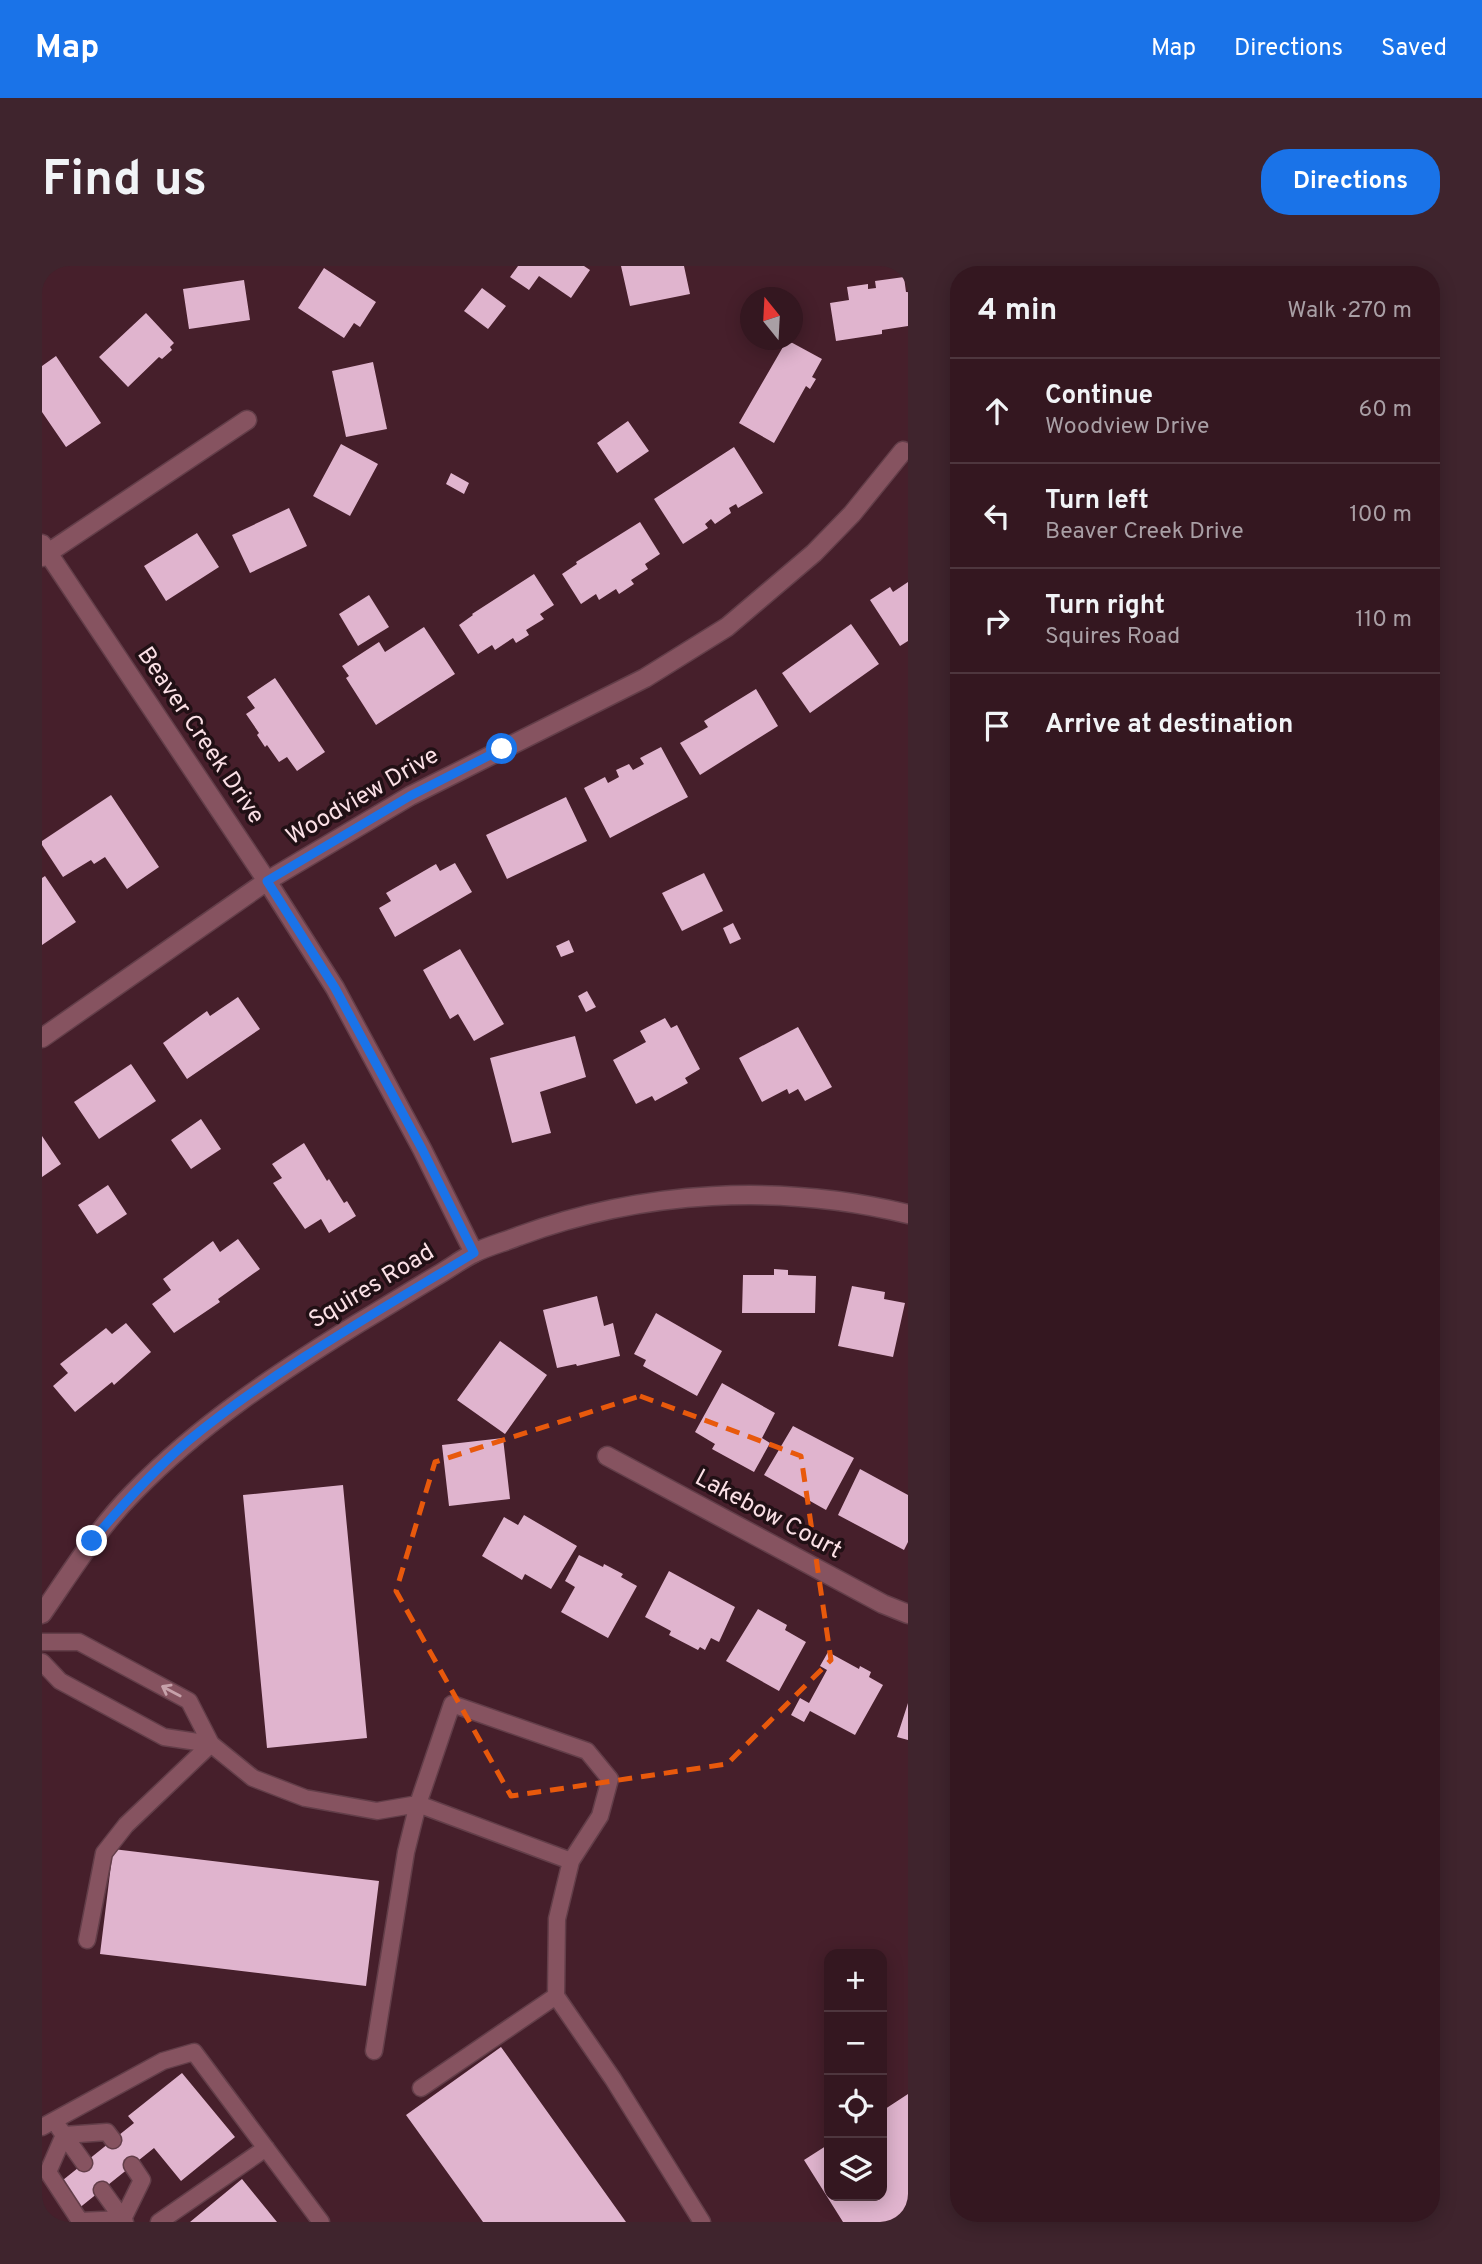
<!DOCTYPE html>
<meta charset="utf-8">
<style>
body{margin:0;font-family:Overpass,sans-serif;background:#3f242d;color:#f1f3f6}
.controls{position:absolute;right:21px;bottom:21px;display:grid;overflow:hidden;border-radius:14px;box-shadow:0 4px 18px #0003}
.controls button{width:63px;height:63px;display:grid;place-items:center;padding:0;border:0;border-bottom:2px solid #4e363e;background:#341720;color:#f1f3f6;font:35px sans-serif}
.compass{position:absolute;left:698px;top:21px;width:63px;height:63px;border-radius:50%;background:#341720;box-shadow:0 4px 18px #0003;rotate:342deg}
.stop{position:absolute;width:21px;height:21px;margin:-16px;border:5px solid #1a73e8;border-radius:50%;background:#fff}
.stop.end{background:#1a73e8;border-color:#fff;box-shadow:0 2px 7px #0008}
.list{margin:0;padding:0;list-style:none}
h2{display:flex;justify-content:space-between;align-items:center;height:91px;margin:0;padding:0 28px;font-size:30px}
h2 small{font-size:23px;font-weight:400;color:#a99fa5}
.list li{display:grid;grid-template-columns:46px 1fr auto;gap:21px;align-items:center;box-sizing:border-box;height:105px;padding:0 28px;border-top:2px solid #4e363e}
.list b{display:block;font-size:26px;white-space:nowrap}
.list p{margin:0;font-size:23px;white-space:nowrap;color:#a99fa5}
.list em{font-size:23px;font-style:normal;color:#a99fa5}
.icon{flex:none;width:38px;height:38px;fill:none;stroke:currentColor;stroke-width:2;stroke-linecap:round;stroke-linejoin:round}
.map{position:relative;flex:none;width:866px;height:1956px;overflow:hidden;border-radius:28px}
header{display:flex;align-items:center;gap:42px;box-sizing:border-box;height:98px;padding:0 35px;background:#1a73e8;color:#fff}
header strong{font-size:33px}
nav{display:flex;gap:38px;margin-inline-start:auto;font-size:24px}
.intro{display:flex;align-items:center;justify-content:space-between;box-sizing:border-box;height:168px;padding:0 42px}
h1{margin:0;font-size:49px}
.button{padding:18px 32px;border-radius:28px;background:#1a73e8;color:#fff;font-size:24px;font-weight:700}
main{display:flex;gap:42px;padding:0 42px}
aside{flex:1;background:#341720;border-radius:28px;box-shadow:0 4px 18px #0003}
.map>svg:first-child{display:block}
.building{fill:#e0b4ce}
.lines{fill:none;stroke-linecap:round;stroke-linejoin:round}
.service-casing{stroke:#633e49;stroke-width:19}
.minor-casing{stroke:#633e49;stroke-width:21}
.tertiary-casing{stroke:#633e49;stroke-width:21}
.service{stroke:#865360;stroke-width:16}
.minor{stroke:#865360;stroke-width:18}
.tertiary{stroke:#865360;stroke-width:18}
.oneway{stroke:#c6a1aa}
.route{stroke:#1a73e8;stroke-width:9}
.marked{fill:none;stroke:#e8590c;stroke-width:5;stroke-dasharray:14 9;stroke-linejoin:round}
.labels{text-anchor:middle;dominant-baseline:central;stroke-width:7;stroke-linejoin:round;paint-order:stroke}
.street-label{font-size:24px;fill:#fbe0e6;stroke:#211015}
</style>
<header>
<strong>Map</strong>
<nav><a>Map</a><a>Directions</a><a>Saved</a></nav>
</header>
<div class="intro"><h1>Find us</h1><a class="button">Directions</a></div>
<main>
<div class="map">
<svg width="866" height="1956" viewBox="0 0 866 1956">
<rect width="100%" height="100%" fill="#461f2b"/>
<path class="building" d="M476,0h66l6,4 -19,28 -32,-22 -10,14 -19,-13z
M579,0h63l6,28 -60,12z
M282,2l52,34 -16,25 -6,-4 -10,15 -46,-30z
M862,11l2,15h2v34l-26,4v4l-46,7 -6,-38 19,-3 -2,-13 21,-3v5l8,-1 -1,-7z
M202,14l6,40 -61,9 -6,-40z
M440,22l24,18 -18,23 -24,-18z
M104,47l28,30 -4,4 2,3 -10,9 -3,-2 -31,30 -29,-30z
M745,74l35,19 -10,18 4,2 -6,10 -4,-3 -32,57 -35,-20z
M14,90l45,67 -35,24 -24,-35v-46z
M331,96l14,67 -41,8 -14,-66z
M586,155l21,30 -32,22 -20,-30z
M299,178l37,20 -28,52 -37,-20z
M692,181l29,46 -25,15 -2,-4 -7,4 2,5 -16,11 -4,-5 -6,5 3,4 -25,16 -29,-45z
M409,207l18,10 -5,11 -18,-10z
M247,242l18,38 -57,27 -18,-38z
M598,256l20,32 -15,10 3,5 -17,11 3,4 -15,10 -3,-5 -17,11 -3,-6 -15,10 -19,-30 15,-10 -1,-2z
M155,267l22,34 -53,34 -22,-35z
M492,308l20,31 -14,9 4,5 -18,11 3,5 -13,8 -3,-5 -18,12 -3,-5 -14,9 -19,-29 14,-10 -1,-1z
M866,316v59l-8,5 -30,-46 20,-13 3,5z
M327,329l20,32 -31,19 -19,-32z
M809,358l28,40 -69,49 -28,-40z
M382,361l31,47 -79,51 -30,-47 3,-2 -7,-10 37,-24 6,10z
M233,412l50,74 -28,19 -10,-14 -8,5 -12,-17 -2,2 -8,-12 2,-2 -13,-19 9,-6 -8,-11z
M714,423l22,37 -78,49 -20,-32 28,-16 -4,-6z
M619,481l27,50 -78,41 -26,-50 21,-11 3,6 11,-6 -3,-7 13,-6 4,6 11,-6 -4,-6z
M69,529l48,72 -32,22 -22,-32 -11,7 -3,-4 -28,17 -21,-32v-4z
M524,531l21,44 -80,38 -21,-44z
M413,597l17,29 -77,45 -16,-29 12,-7 -5,-8 50,-29 4,7z
M662,607l19,38 -41,20 -20,-38z
M3,610l31,46 -34,23v-67z
M691,657l8,16 -11,5 -7,-16z
M527,674l5,12 -13,5 -5,-11z
M418,683l44,75 -30,17 -16,-27 -8,5 -27,-49z
M545,725l9,16 -10,5 -8,-16z
M196,731l22,32 -73,50 -24,-36 44,-32 3,5z
M623,752l6,10 6,-3 23,44 -15,9 3,5 -33,18 -3,-5 -16,8 -23,-44 33,-18 -6,-11z
M756,761l34,60 -27,14 -7,-12 -9,5 -2,-5 -25,13 -23,-44z
M533,770l11,41 -46,15 11,41 -39,10 -22,-85z
M89,798l25,37 -57,38 -25,-37z
M159,853l20,30 -30,20 -20,-29z
M0,870l19,28 -19,13z
M262,877l23,38 2,-2 15,24 3,-2 9,15 -27,17 -8,-14 -16,10 -32,-46 9,-5 -10,-14z
M66,919l19,29 -30,20 -19,-29z
M196,973l22,30 -42,30 2,3 -46,31 -22,-29 19,-14 -8,-11 50,-38 7,11z
M732,1003l14,1v5l28,1 -1,37h-73l1,-38h31z
M810,1020l33,6 -1,7 21,4 -12,54 -55,-11z
M555,1030l7,30 9,-3 7,33 -43,10 -1,-2 -19,4 -14,-58z
M614,1047l66,38 -25,45 -54,-30 3,-6 -12,-6z
M84,1057l25,29 -37,33 -2,-3 -37,30 -22,-26 15,-13 -8,-9 46,-36 6,6z
M458,1075l47,34 -42,59 -48,-34z
M680,1117l53,30 -13,25 8,5 -16,29 -42,-23 3,-5 -20,-12z
M751,1160l61,32 -28,52 -62,-35z
M461,1172l7,61 -61,7 -7,-61z
M818,1203l48,26v47l-4,8 -66,-35z
M301,1219l24,253 -100,10 -24,-253z
M482,1249l53,31 -26,43 -26,-15 -3,6 -40,-24 22,-39 14,8z
M537,1289l24,12 1,-3 19,10 -2,3 16,9 -29,52 -47,-26 14,-25 -10,-6z
M627,1305l66,36 -16,35 -8,-4 -6,12 -5,-3 -2,3 -29,-15 2,-4 -26,-14z
M716,1343l29,16 -2,5 21,12 -27,49 -53,-30z
M786,1386l31,17 1,-3 11,6 -2,5 14,8 -28,50 -45,-24 -6,11 -13,-7 9,-17 9,5 18,-33 -7,-4z
M866,1437v37l-11,-3z
M71,1583l266,32 -13,105 -266,-32z
M459,1781l125,175h-143l-77,-107z
M140,1807l53,64 -54,44 -27,-33 -76,61 -20,-25 76,-61 -6,-7z
M866,1828v128h-65l-39,-62 25,-16v52h53v-85z
M200,1913l35,43h-87z"/>
<g class="lines">
<g class="service-casing">
<path id="service" d="M0,1376h37l110,59 22,43 42,34 52,20 72,13 41,-7 34,-100 135,47 23,28 -10,37 -29,45 -14,58 -1,77 57,83 89,143
M0,1396l18,19 104,56 47,7
M45,1674l17,-87 22,-28 85,-81
M332,1785l32,-199 12,-48 153,57
M379,1822l135,-92
M0,1861l121,-66 31,-9 127,170
M17,1862l25,35
M71,1874l-6,-8 -43,3 -16,37 32,49 43,-2 19,-39 -10,-15
M60,1924l23,32
M117,1956l107,-74"/>
</g>
<g class="minor-casing">
<path id="minor" d="M0,278l225,337 68,107 87,161 52,104
M0,291l205,-137
M0,772l225,-157 143,-85 235,-118 82,-51 87,-74 38,-39 51,-63
M565,1190l276,148 25,10"/>
</g>
<g class="tertiary-casing">
<path id="tertiary" d="M0,1348c29,-42 56,-86 92,-122 65,-67 144,-119 223,-168 27,-16 54,-33 81,-49 12,-7 24,-16 36,-22 14,-7 30,-11 45,-17 124,-46 261,-53 389,-22"/>
</g>
<use href="#service" class="service"/>
<use href="#minor" class="minor"/>
<use href="#tertiary" class="tertiary"/>
</g>
<defs><path id="oneway-shaft" d="M-6 0H5M1.5-3L5.5 0L1.5 3" fill="none" stroke-width="1.6" stroke-linecap="round" stroke-linejoin="round" transform="scale(1.75)"/></defs>
<use class="oneway" href="#oneway-shaft" transform="translate(129 1425) rotate(-152)"/>
<g class="lines">
<path class="route" d="M50,1275c30,-36 61,-70 96,-100 89,-73 189,-129 286,-188l-52,-104 -87,-161 -68,-107 143,-85 92,-47"/>
</g>
<path class="marked" d="M598,1130l161,60 30,204 -104,104 -216,32 -115,-205 39,-129z"/>
<g class="labels">
<g class="street-label">
<text transform="translate(158 470) rotate(56)">Beaver Creek Drive</text>
<text transform="translate(321 531) rotate(-30)">Woodview Drive</text>
<text transform="translate(330 1021) rotate(-31)">Squires Road</text>
<text transform="translate(726 1249) rotate(28)">Lakebow Court</text>
</g>
</g>
</svg>
<div class="controls">
<button>+</button>
<button>−</button>
<button><svg class="icon" aria-label="locate" viewBox="0 0 24 24"><circle cx="12" cy="12" r="6"/><path d="M12 2v4M12 18v4M2 12h4M18 12h4"/></svg></button>
<button><svg class="icon" aria-label="layers" viewBox="0 0 24 24"><path d="M12 4l9 5-9 5-9-5zM3 14l9 5 9-5"/></svg></button>
</div>
<svg class="compass" viewBox="-18 -18 36 36"><path d="M0-13l5 13h-10z" fill="#e53935"/><path d="M0 13l5-13h-10z" fill="#a99fa5"/></svg>
<div class="stop" style="left:460px;top:483px"></div>
<div class="stop end" style="left:50px;top:1275px"></div>
</div>
<aside>
<h2>4 min<small>Walk · 270 m</small></h2>
<ul class="list">
<li><svg class="icon" aria-label="ahead" viewBox="0 0 24 24"><path d="M12 20V5M6 11l6-6 6 6"/></svg><div><b>Continue</b><p>Woodview Drive</p></div><em>60 m</em></li>
<li><svg class="icon" aria-label="left" viewBox="0 0 24 24"><path d="M17 20v-9H6M10 6l-5 5 5 5"/></svg><div><b>Turn left</b><p>Beaver Creek Drive</p></div><em>100 m</em></li>
<li><svg class="icon" aria-label="right" viewBox="0 0 24 24"><path d="M7 20v-9h11M14 6l5 5-5 5"/></svg><div><b>Turn right</b><p>Squires Road</p></div><em>110 m</em></li>
<li><svg class="icon" aria-label="arrive" viewBox="0 0 24 24"><path d="M6 21V4h12l-3 4 3 4H6"/></svg><div><b>Arrive at destination</b></div></li>
</ul>
</aside>
</main>
